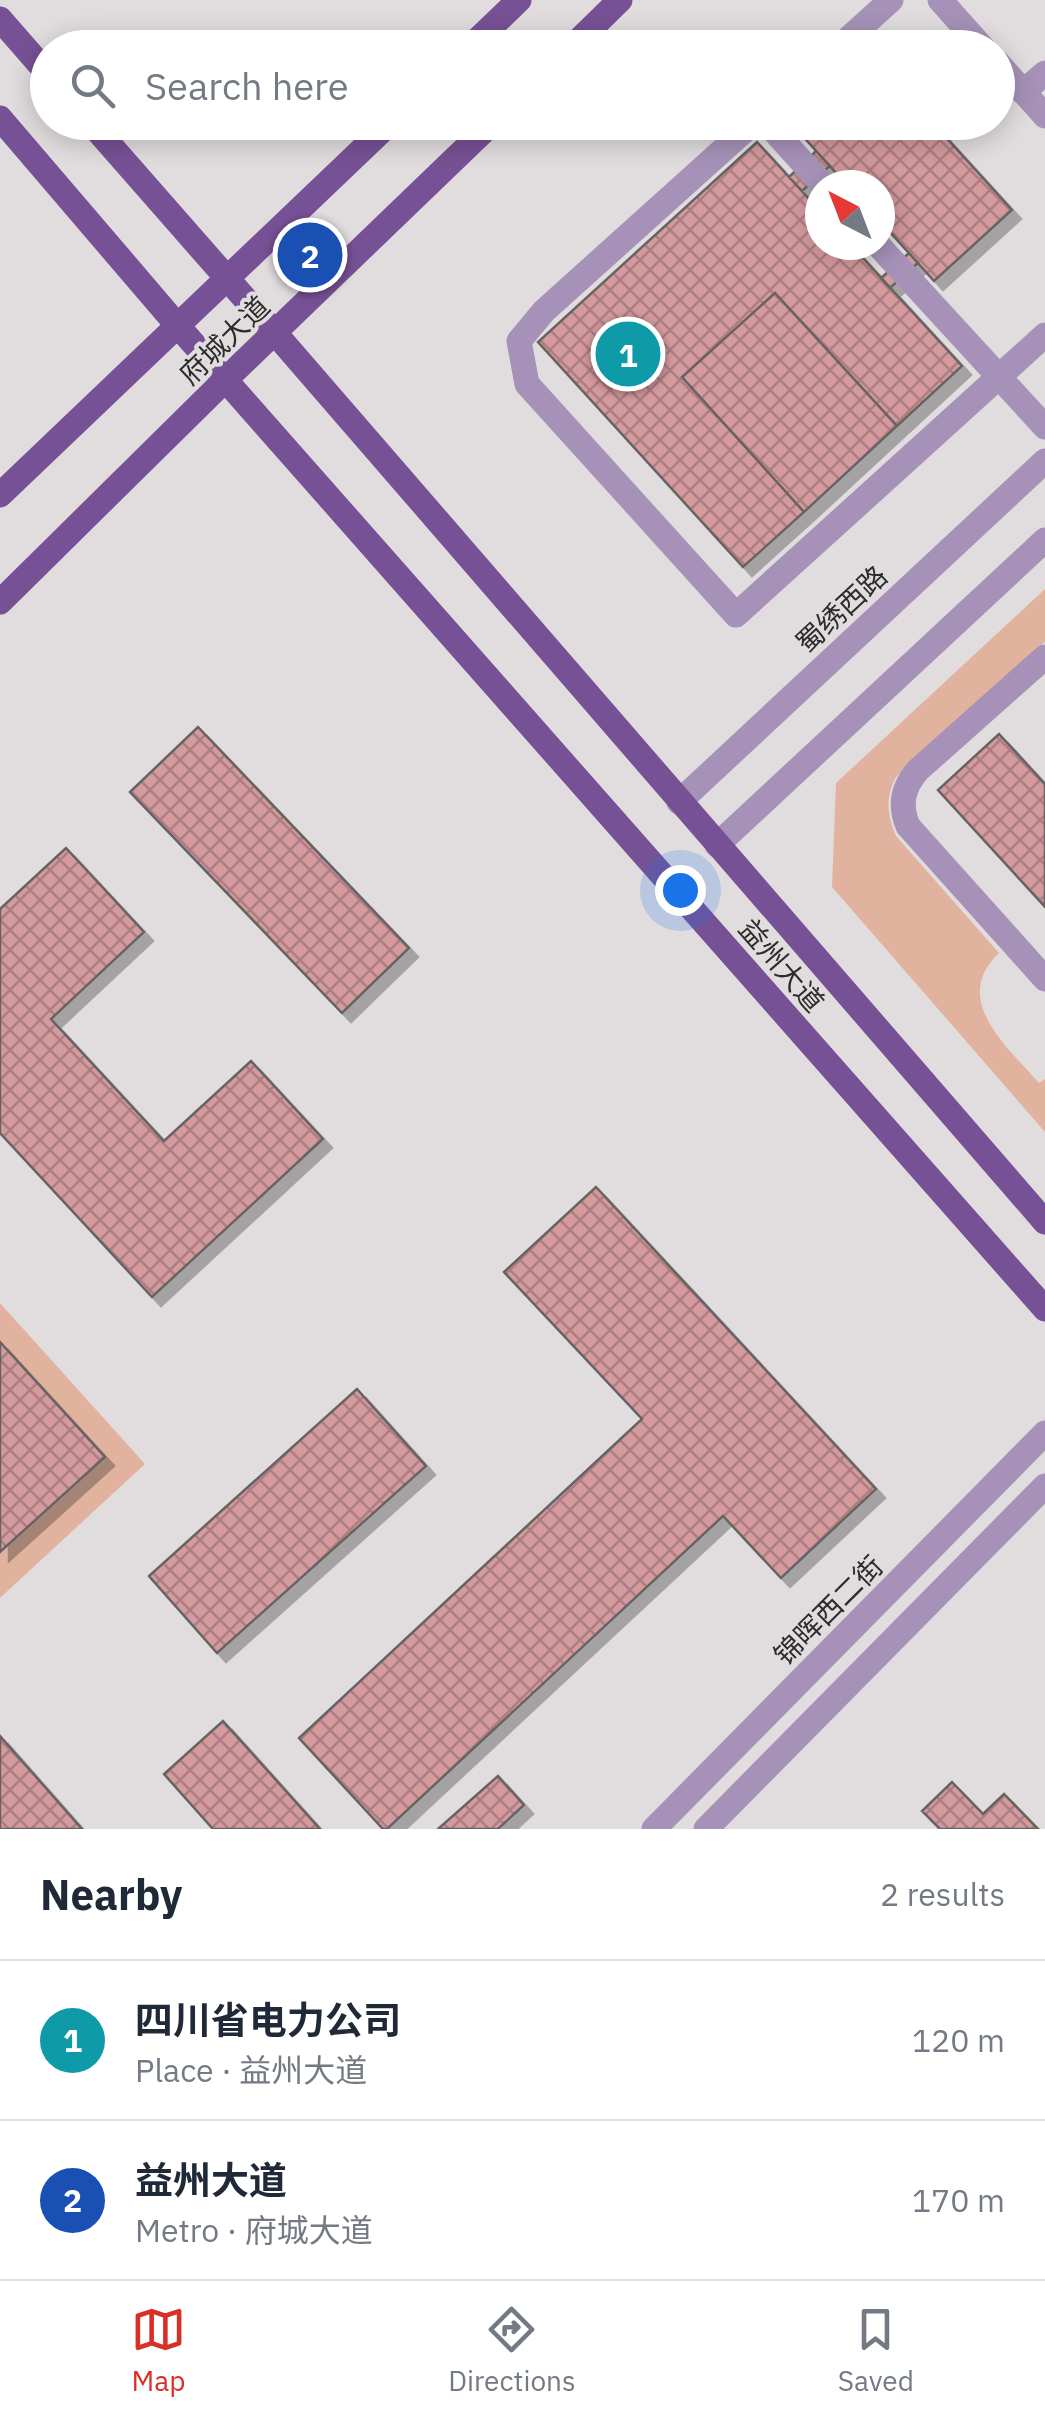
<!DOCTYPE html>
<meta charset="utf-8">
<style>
body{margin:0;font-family:"IBM Plex Sans","Noto Sans SC",sans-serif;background:#f6f6f7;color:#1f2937}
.compass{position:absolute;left:805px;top:170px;width:90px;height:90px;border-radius:50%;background:#fff;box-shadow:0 5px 25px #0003;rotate:318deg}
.you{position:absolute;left:680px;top:890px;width:35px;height:35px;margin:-25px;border:8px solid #fff;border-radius:50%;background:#1a73e8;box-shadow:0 0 0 15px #1a73e833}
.badge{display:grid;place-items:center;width:65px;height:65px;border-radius:50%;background:#d93025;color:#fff;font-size:32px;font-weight:700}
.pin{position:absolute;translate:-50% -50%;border:5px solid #fff;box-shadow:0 2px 10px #0006}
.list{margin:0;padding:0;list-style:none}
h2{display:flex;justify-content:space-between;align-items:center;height:130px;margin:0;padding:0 40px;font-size:42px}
h2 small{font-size:32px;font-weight:400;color:#747a83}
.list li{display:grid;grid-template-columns:65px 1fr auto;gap:30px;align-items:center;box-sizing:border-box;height:160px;padding:0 40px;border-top:2px solid #e0e1e3}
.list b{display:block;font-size:38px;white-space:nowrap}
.list p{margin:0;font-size:32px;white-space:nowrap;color:#747a83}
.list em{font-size:32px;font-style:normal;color:#747a83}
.icon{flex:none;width:55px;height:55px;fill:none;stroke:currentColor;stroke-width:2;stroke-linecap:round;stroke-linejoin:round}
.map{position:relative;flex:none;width:1045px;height:1829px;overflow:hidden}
.search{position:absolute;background:#fff;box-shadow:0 5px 25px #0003;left:30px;right:30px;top:30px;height:110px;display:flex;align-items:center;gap:25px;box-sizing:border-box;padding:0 35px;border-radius:55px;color:#747a83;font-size:38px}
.sheet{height:450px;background:#fff}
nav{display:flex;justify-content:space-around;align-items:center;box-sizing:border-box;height:140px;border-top:2px solid #e0e1e3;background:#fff;font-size:28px;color:#747a83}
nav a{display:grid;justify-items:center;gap:5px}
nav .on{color:#d93025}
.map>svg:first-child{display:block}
.green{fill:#e1b39f}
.building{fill:url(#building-cross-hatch);stroke:#676363;stroke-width:2.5;filter:url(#shadow)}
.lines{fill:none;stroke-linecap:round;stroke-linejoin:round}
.minor{stroke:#a692b8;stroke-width:25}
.major{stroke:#775195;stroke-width:25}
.labels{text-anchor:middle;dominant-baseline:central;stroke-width:8;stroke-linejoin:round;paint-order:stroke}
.street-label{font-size:28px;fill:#2d2c2d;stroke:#e1dddf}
</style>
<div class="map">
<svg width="1045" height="1829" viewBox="0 0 1045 1829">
<defs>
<pattern id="building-cross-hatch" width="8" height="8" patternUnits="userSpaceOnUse" patternTransform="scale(2.5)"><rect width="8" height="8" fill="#d59a9e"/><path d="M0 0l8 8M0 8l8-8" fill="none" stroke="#ad7e81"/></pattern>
<filter id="shadow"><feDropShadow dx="9" dy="9" stdDeviation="0" flood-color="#0004"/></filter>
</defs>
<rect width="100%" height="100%" fill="#e1dddf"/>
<path class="green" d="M1045,589v53l-149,135c-11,21 -9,38 0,59l103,117c-49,47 8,93 40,130l6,-4v53l-213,-245 4,-104z
M0,1303l145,161 -145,134z"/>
<path class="building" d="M790,122h142l80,88 -78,71 -54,-60v-36h-33z
M757,142l63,69v34h31l111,121 -65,60 -122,-133 -93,84 122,135 -61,55 -205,-225z
M816,151l14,15 -28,25 -13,-14z
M909,253l9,10 -28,25 -9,-10z
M775,293l122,133 -93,86 -122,-135z
M198,727l211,221 -67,65 -212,-221z
M999,734l46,50v123l-107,-117z
M66,848l78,84 -93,87 113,122 87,-80 72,78 -171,158 -152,-164v-224z
M596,1187l280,302 -95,89 -58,-62 -336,313h-4l-84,-91 343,-319 -138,-147z
M0,1342l105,115 -105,95z
M357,1389l69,77 -209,187 -68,-77z
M223,1721l97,108h-107l-49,-55z
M0,1736l82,93h-82z
M498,1776l26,29 -26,24h-60z
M952,1782l31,32 21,-20 34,35h-98l-18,-18z"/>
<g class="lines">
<path class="minor" d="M940,0l43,48
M838,48l53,-48
M998,63l47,53
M1023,92l22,-19
M754,122l-210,189 -25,30 8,43 209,231 309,-280
M766,122l57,63
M878,245l167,182
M1045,657l-127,113c-15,17 -19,35 -10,56l137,153
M679,802l366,-341
M717,845l328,-305
M654,1829l391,-396
M706,1829l339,-343"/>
<path class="major" d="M0,19l48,55
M469,48l50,-48
M571,48l49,-48
M0,118l177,207 868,984
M90,122l185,211 770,889
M0,495l391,-373
M0,602l226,-223 267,-257"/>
</g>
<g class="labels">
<g class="street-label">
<text transform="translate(224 340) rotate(-44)">府城大道</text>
<text transform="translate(841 609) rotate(-43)">蜀绣西路</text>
<text transform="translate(782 965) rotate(49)">益州大道</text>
<text transform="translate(828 1610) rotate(-45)">锦晖西二街</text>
</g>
</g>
</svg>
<svg class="compass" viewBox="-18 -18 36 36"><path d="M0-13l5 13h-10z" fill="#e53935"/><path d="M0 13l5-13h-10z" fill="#747a83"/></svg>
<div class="you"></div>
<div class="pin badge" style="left:628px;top:354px;background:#0f9aa8">1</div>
<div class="pin badge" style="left:310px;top:255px;background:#1a4fb4">2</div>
<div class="search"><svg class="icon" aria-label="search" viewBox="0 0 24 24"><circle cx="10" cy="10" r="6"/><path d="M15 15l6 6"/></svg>Search here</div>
</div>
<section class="sheet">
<h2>Nearby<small>2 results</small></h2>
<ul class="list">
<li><span class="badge" style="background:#0f9aa8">1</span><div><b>四川省电力公司</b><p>Place · 益州大道</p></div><em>120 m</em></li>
<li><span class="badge" style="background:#1a4fb4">2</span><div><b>益州大道</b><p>Metro · 府城大道</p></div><em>170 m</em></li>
</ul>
</section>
<nav>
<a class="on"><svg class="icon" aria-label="map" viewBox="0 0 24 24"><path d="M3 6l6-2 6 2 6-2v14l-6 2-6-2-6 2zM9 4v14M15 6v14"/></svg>Map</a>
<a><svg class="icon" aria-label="directions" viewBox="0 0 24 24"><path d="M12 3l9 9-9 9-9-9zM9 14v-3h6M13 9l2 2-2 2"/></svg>Directions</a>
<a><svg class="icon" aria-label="saved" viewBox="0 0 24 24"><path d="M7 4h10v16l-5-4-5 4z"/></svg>Saved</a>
</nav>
